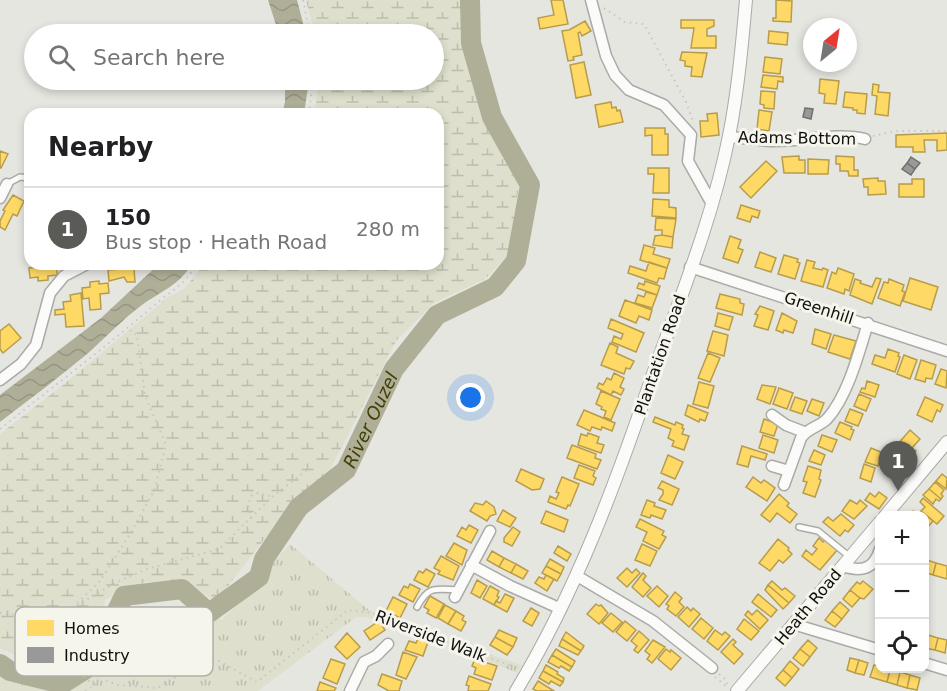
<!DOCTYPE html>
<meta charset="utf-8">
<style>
body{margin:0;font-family:"DejaVu Sans",sans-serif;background:#f2f2f2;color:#202124}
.controls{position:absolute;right:18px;bottom:18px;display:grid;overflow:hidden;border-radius:12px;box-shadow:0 3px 9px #0003}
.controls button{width:54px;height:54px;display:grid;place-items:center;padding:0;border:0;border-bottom:2px solid #e0e0e0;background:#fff;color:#202124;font:30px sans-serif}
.compass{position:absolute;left:803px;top:18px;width:54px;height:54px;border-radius:50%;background:#fff;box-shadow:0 3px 9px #0003;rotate:30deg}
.you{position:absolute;left:471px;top:398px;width:21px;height:21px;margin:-15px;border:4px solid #fff;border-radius:50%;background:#1a73e8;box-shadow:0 0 0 9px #1a73e833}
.badge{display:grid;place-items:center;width:39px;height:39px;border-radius:50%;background:#5a5a57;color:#fff;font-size:20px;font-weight:700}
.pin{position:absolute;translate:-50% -50px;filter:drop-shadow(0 2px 3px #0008)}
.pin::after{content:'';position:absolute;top:32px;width:21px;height:18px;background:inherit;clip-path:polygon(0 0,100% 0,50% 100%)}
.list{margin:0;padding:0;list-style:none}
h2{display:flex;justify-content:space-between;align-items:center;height:78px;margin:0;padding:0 24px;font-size:26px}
h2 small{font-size:20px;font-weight:400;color:#757577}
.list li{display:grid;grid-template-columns:39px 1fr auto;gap:18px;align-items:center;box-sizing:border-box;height:84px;padding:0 24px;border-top:2px solid #e0e0e0}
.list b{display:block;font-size:22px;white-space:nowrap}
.list p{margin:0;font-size:20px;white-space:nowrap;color:#757577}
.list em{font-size:20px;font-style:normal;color:#757577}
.icon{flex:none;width:33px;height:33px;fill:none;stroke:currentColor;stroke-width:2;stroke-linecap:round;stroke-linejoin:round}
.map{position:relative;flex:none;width:947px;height:691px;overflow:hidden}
.search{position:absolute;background:#fff;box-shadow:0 3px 9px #0003;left:24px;top:24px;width:420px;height:66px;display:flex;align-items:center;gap:15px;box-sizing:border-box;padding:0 21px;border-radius:33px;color:#757577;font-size:22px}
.panel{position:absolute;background:#fff;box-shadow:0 3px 9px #0003;left:24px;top:108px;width:420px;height:162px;border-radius:18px}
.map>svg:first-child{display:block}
.grass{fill:url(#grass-tufts)}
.wetland{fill:url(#wetland-marsh)}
.water{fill:url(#water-waves)}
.homes{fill:#ffd966;stroke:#b79c4b;stroke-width:1.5}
.industry{fill:#999;stroke:#70706f;stroke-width:1.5}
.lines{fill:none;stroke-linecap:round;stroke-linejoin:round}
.river{stroke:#afaf98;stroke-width:20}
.service-casing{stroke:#aaaaa7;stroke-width:8}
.minor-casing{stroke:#aaaaa7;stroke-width:13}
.tertiary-casing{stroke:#aaaaa7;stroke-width:14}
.path{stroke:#c6c6c4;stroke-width:2;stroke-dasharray:1.5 4.5;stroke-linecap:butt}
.service{stroke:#fbfbfa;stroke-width:5}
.minor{stroke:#fbfbfa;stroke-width:10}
.tertiary{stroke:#fbfbfa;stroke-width:12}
.labels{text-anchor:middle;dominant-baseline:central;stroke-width:6;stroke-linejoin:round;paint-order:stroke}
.street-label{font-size:16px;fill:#0f0f0c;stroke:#f5f5ec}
.water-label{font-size:18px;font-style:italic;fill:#413e05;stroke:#f5f5ec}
.key{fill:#f5f5ec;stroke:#b0b0a9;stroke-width:1.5}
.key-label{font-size:16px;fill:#0f0f0c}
</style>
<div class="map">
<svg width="947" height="691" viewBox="0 0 947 691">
<defs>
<pattern id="grass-tufts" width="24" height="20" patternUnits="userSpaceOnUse" patternTransform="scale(1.5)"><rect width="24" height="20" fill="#dfdfcd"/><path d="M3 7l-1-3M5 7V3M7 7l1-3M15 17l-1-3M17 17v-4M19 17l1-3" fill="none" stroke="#bebeaf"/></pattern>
<pattern id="wetland-marsh" width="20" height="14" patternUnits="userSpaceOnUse" patternTransform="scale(1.5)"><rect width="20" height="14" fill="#dfdfcd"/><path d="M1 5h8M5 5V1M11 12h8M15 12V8" fill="none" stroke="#bebeaf"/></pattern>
<pattern id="water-waves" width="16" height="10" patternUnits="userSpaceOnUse" patternTransform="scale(1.5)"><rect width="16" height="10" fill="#afaf98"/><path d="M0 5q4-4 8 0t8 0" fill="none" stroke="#959582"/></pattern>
</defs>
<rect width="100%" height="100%" fill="#e6e6e1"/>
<path class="grass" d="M290,544l79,66 76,30 77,25 -5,8 -74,-31 -77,-25h-10l-98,74h-195l22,-9 29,-25 2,-41 68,-10 38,14z
M0,673l57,18h-57z"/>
<path class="wetland" d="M306,0h157l3,45 21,72 32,67 -10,70 -24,25 -51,24 -38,38 -66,129 -36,32 -78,99 -32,-17 -39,-2 -40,18c-8,37 -10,56 -48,73l-57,-25v-214l63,-49 104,-87 18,-10 19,-24h234v-150h-124l5,-34h115v-46h-119z"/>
<path class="water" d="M268,0h29l9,34h-27z
M285,80h24l-5,34h-22l3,-12z
M159,264h32c-8,19 -33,29 -49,41 -19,14 -37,33 -55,49 -28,23 -58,46 -87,68v-27l101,-77z"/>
<path class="homes" d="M551,0h12l5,24 -28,5 -2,-11 16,-3z
M776,0l16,1 -1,21 -18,-1v-3h3z
M681,20h33v6l-7,3v7h9v12h-25l3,-20h-13z
M585,21l6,10 -9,5 -2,-4 -2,1 4,22 -9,2 1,3 -6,1 -6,-30 7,-1z
M769,31l19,2 -1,12 -19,-2z
M682,52l25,1 -5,24 -11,-1 1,-9 -7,-1v-5l-5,-1z
M765,57l17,2 -2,15 -17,-2z
M584,62l7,33 -15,3 -6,-33z
M763,75l20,2v5l-5,-1 -1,8 -16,-2z
M820,79l19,2 -3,23 -12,-1 1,-9 -6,-1z
M873,84l6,1 -1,7 12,1 -2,23 -13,-2 2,-18 -5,-1z
M761,91l14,1 -1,17 -10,-1v-3l-4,-1z
M845,92l22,2 -2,20 -8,-1v-3h-4v-2l-10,-1z
M611,102l1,6 4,-1 1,4 3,-1 3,12 -24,5 -4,-22z
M759,110l13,2 -3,19 -12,-2z
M717,113l2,22 -18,2 -1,-16h8l-1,-7z
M645,128h20v6h3v21h-16v-20l-7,1z
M947,133v17l-10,1v-11h-13l1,12h-12v-5h-17v-12z
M0,151l8,3 -7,14h-1z
M799,156v4h6v13h-21l-2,-16z
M836,156l18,1v13h4v6h-9l-1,-5h-8v-7h-4z
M808,159l21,1 -1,14h-20z
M766,161l11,10 -26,27 -11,-11z
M648,168h21v25h-16l1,-19h-6z
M878,178v3h7l1,13 -18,1v-8h-4l-1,-8z
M912,179h12v18h-25v-13h13z
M13,195l11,6 -7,15 -4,-2 -8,16 -5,-3v-6l5,-10 -2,-1z
M653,199l16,1v7l7,1v10l-24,-2z
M741,205l19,6 -2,7 -6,-2 -2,6 -13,-4z
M656,218l20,1 -3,18 -11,-2v-5h-7z
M662,235l11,2 -1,11 -19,-3 2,-9z
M730,236l11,4 -3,8 5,2 -5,13 -15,-5z
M644,245l11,3 -2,6 17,5 -3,9 -27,-8z
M760,252l16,6 -5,14 -16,-5z
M784,255l14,4 -1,3 3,1 -5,16 -17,-5z
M807,260l8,2 -2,6 9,2 1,-2 5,2 -5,17 -22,-6z
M649,262l18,6 -3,11 -5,-1 -2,5 -29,-10 2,-7 16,5z
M38,264h7l1,2 11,-1v10l-9,1v4l-10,1v-4l-8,1 -1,-10 9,-1z
M121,264h8v5h5l1,13h-8l-3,-5 -15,4 -1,-11 13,-1z
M838,268l16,6 -5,17 -4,-2 -1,5 -17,-6 5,-16 4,2z
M876,278l5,1 -9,25 -22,-9 5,-16 6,2 -1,2 12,4z
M910,278l28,9 -7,23 -28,-9z
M889,279l15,6 -2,6 3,1 -5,14 -22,-8 6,-16 4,1z
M99,281v3l9,-1 1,10 -9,1 1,15 -11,1 -1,-12 -6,1 -1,-11 8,-1v-5z
M645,281l15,5 -3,9 -20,-7 2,-5 5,2z
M646,292l11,3 -5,13 -17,-5 3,-8 6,2z
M81,293l3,33 -18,1 -1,-13 -10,1v-5l9,-1 -1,-7 8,-1 -1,-6z
M720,294l20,5v4l4,1 -2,11 -26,-7z
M625,300l27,10 -3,10 -10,-4 -3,7 -17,-7z
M760,306l14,5 -6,19 -14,-4 4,-11 -3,-1z
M718,313l15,4 -4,13 -14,-4z
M782,313l15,8 -4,12 -9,-3 -1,3 -7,-3z
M611,319l33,14 -8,19 -24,-10 2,-6 7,3 2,-5 -15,-6z
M9,324l12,14 -18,15 -3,-4v-18z
M815,329l16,5 -5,15 -14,-5z
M713,331l15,4 -4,21 -17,-5z
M834,335l22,6 -6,18 -22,-7z
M610,343l8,4 -2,6 18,8 -4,8 -4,-1 -2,6 -23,-9z
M888,349l11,4 -1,3 2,1 -5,15 -23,-8 3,-9 10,3z
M708,353l12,5 -10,24 -12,-4z
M904,355l13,5 -7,19 -13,-5z
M921,360l15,5 -4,14 -6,-1 -1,4 -10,-3z
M941,369l6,2 -1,17 -11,-4z
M614,373l10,5 -4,9 4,2 -3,6 -8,-4 -2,4 -14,-7 2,-5 4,2 4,-7 4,2z
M867,381l12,4 -4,12 -15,-5 2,-4 3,1z
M699,382l15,4 -6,22 -15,-4z
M762,385l14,2 -6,17 -13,-5z
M779,388l14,5 -6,16 -14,-5z
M601,391l19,8 -9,21 -7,-3 2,-6 -5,-2 1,-2 -6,-3z
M859,394l12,5 -5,12 -12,-5z
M795,397l12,4 -5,13 -12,-4z
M925,397l18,8 -3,7 -3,-2 -5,12 -15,-7z
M812,399l12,4 -5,13 -12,-5z
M688,405l20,8 -3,8 -5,-2 -1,3 -14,-7z
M850,409l13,5 -5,12 -13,-5z
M584,410l31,13 -3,8 -10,-4 -1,3 -9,-3 -2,4 -13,-6z
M655,417l20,8 1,-3 7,3 -1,3 2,1 -2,5 7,2 -5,14 -12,-4 2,-5 -6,-3 3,-9 -18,-7z
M764,419l14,5 -4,12 -14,-4z
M840,422l12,5 -1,2 3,1 -4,10 -15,-7z
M910,430l10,9 -8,9 4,3 -4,5 -3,-2 -7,8 -11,-10z
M588,433l11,4 -2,6 7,2 -3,8 -23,-8 3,-11 6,2z
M763,435l15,5 -4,13 -15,-5z
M822,435l15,5 -5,12 -14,-6z
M572,445l24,9 -1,4 6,2 -4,9 -30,-11z
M742,446l25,8 -2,6 -14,-4 -3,11 -11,-3z
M871,448l12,5 -5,13 -13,-4z
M814,450l11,5 -4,10 -12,-4z
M668,455l15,7 -8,17 -14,-6z
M864,464l11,4 -4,14 -11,-4z
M579,465l16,6 -2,5 3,2 -3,7 -19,-7z
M808,466l13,4 -2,9 2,1 -6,17 -12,-4 4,-11 -4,-1z
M521,469l23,10 -4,10 -8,1 -16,-9z
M942,474l5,4 -1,11 -10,-8z
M562,477l17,7 -9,22 -2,-1 -2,4 -18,-7 2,-6 6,3 3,-6 -3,-1z
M753,477l8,6 3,-3 11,8 -8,13 -21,-14z
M662,481l17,8 -7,16 -13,-5 4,-6v-4l-5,-2z
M935,482l9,8 -3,4 2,2 -2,3 -12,-10z
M929,489l12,10 -2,2 -3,-2 -3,5 -10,-9z
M879,492l8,6 -8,11 -14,-9 5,-7 5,4z
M779,494l10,9 -2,3 10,8 -7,9 -13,-10 -7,9 -9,-7z
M923,498l21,18 -7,8 -16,-13 4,-4 -5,-5z
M647,500l8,3 -1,3 12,4 -4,9 -11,-4 -1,3 -9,-3z
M850,500l7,4 3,-4 7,6 -13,13 -12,-8z
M486,501l8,6 2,7 -6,2 -3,5 -17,-10 5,-8 8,2z
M503,510l13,8 -6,9 -13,-6z
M546,511l22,9 -4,12 -23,-9z
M913,511l5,4 3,-4 12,10 -7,8 -2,-13h-14z
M841,514l13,11 -6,7 -3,-2 -5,6 -17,-14 5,-5 5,4z
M640,519l24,12 -2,4 4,2 -7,12 -16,-8 4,-9 -11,-5z
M469,525l9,5 -7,13 -14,-7 5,-9 4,3z
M513,527l7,5 -8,14 -8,-4v-4z
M819,538l4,4 3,-3 12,10 -18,21 -18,-14 4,-6 6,5 5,-6 -4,-3z
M778,539l11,9 -1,2 4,4 -9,9 -4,-3 -9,11 -11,-8z
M454,543l13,7 -5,15 -16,-9z
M642,544l15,7 -7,15 -15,-6z
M558,546l13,8 -4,7 -13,-8z
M492,551l12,7 -5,9 -12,-7z
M441,556l18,10 -6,14 -15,-6 2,-3 -6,-3z
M504,558l12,6 -5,9 -12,-6z
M550,559l14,8 -3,7 -15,-8z
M924,559l12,4 -3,12 -9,-3z
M936,563l11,3v13l-14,-4z
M516,564l12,7 -5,8 -12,-6z
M546,566l15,8 -4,7 -15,-8z
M627,568l5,5 4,-4 4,4 -13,14 -10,-9z
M426,569l9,5 -7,13 -14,-7 5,-9 4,2z
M643,573l3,3 -3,4 8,8 -8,9 -11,-10z
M546,575l8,4 -7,12 -12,-8 4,-6 5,2z
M477,580l10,6 -7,12 -9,-5z
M772,581l10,9 3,-2 10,8 -6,7 -21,-18z
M863,581l10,8 -9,10 -4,-1 -10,-8 7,-8 3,2z
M410,584l10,5 -7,13 -14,-7 5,-9 4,2z
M768,585l21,18 -6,6 -18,-19z
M490,586l9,5 -2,5 2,1 -5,8 -11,-6z
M657,586l11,10 -9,11 -12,-11z
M850,590l10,8 -8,9 -9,-8z
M675,592l7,6 -3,4 5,5 -8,9 -9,-7 2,-3 -3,-2z
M505,594l9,4 -7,14 -13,-7 2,-4 4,2z
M758,594l19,16 -6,7 -19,-15z
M430,596l14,8 -8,14 -9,-5 2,-3 -5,-3z
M393,597l14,7 -7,14 -14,-7z
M840,602l9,8 -7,9 -10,-8z
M596,604l3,2 2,-1 7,8 -9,11 -12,-10z
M445,605l11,6 -8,13 -10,-6z
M687,607l4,4 2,-3 7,6 -11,13 -11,-10z
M531,608l8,5 -7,13 -9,-5z
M757,610l11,10 -8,9 -15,-14 3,-4 4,4z
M456,611l8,5 -2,4 4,2 -5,9 -13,-7z
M832,611l10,8 -7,8 -10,-7z
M611,613l11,9 -9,10 -11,-9z
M701,618l12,10 -9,11 -12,-10z
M744,619l15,12 -8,9 -14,-11z
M379,621l6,9 -15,10 -6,-9z
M625,621l11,9 -9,11 -11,-9z
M499,630l18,8 -4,9 -18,-10z
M715,630l7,5 3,-3 5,4 -12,14 -11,-9z
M639,631l10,9 -11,13 -4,-3 3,-4 -6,-5z
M566,632l18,14 -3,5 -19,-12z
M347,633l13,14 -13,12 -12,-12z
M928,635l10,3 -3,12 -10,-2z
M419,636l10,3 -6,17 -18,-6 4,-9 7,2z
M495,637l18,10 -6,8 -17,-10z
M938,638l9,2 -2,13 -10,-3z
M562,639l19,12 -3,4 -19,-9z
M733,639l3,3 -3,3 10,9 -9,10 -13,-12z
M653,640l12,7 -13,16 -5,-4 3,-4 -5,-4z
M808,640l9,8 -7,9 -10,-8z
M556,649l19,12 -3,6 -20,-12z
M666,649l4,3 1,-2 10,8 -10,12 -13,-11z
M800,649l10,8 -7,9 -10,-8z
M403,652l14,5 -11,22 -10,-4z
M552,655l20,12 -3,4 -8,-5 -2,2 -11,-6z
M850,658l9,2 -4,13 -8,-3z
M331,659l14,5 -8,20 -14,-6z
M475,659l22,7 -5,14 -18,-6 2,-6 -4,-2z
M859,660l9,3 -4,12 -9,-2z
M790,661l9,8 -7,9 -9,-8z
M546,665l12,7 -1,2 7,4 -1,4 -20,-11z
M874,665l6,1v2l10,2 -3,12 -17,-5z
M783,670l9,8 -7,8 -9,-8z
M890,670l10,2 -3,13 -10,-3z
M543,671l20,11 -3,4 -9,-5 -2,3 -10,-6z
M900,672l10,3 -3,13 -10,-3z
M382,674l20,7 -3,10h-10l-11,-6z
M910,675l10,3 -3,12 -10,-2z
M469,676l22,8 -3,7h-20l1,-5 -3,-1z
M538,681l16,10h-17l-4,-2z
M320,682l16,6 -2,3h-17z"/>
<path class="industry" d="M805,108l8,1 -2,10 -8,-2z
M911,157l9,6 -5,6 -8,-6z
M907,163l8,6 -4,6 -9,-6z"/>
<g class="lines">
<path class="river" id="s1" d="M0,664l10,7 52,13 24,-15 20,-21 2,-19 16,-33 58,-7 27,24 50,-36 5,-18 35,-52 47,-37 48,-101 43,-54 58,-28 21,-26 14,-76 -38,-68 -21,-74 -1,-43"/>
<g class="service-casing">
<path id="service" d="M7,184l13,-7 10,1
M799,527l19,4 32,26
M417,607c12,-22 18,-18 41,-17"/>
</g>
<g class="minor-casing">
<path id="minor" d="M591,0l15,56 9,19 14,15 35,15 27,30 -3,26 24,43
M729,137c14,1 28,3 42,4 29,1 67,-9 94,-2
M0,198l7,-14
M690,267l257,84
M0,380l21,-16 15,-19 14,-52 14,-17 23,-12
M772,415l14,10 18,7
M772,466l17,5
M784,485l17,-47c6,-10 18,-11 26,-19 21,-23 32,-67 41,-96
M471,565l39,21 51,23
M843,566c18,6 31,4 37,-17
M577,576l76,45 59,47
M455,597l35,-66
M793,624l87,26
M924,663l23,7
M350,691l14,-29 12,-6 12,-12"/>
</g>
<g class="tertiary-casing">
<path id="tertiary" d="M885,516l62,-74
M516,691c60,-99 100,-208 137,-317 28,-78 60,-157 76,-238 9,-45 13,-91 17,-136
M737,691l143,-169"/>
</g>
<path class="path" d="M303,0l7,34
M604,8l21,14 19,2 42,78 7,19
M309,114l4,-34
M873,136l22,-5h52
M0,429c50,-40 102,-79 151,-121 19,-17 32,-21 46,-44
M251,519l-3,-14 4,-10 6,-2 15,4
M77,605l42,-24 28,-12 72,-20 53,-52 38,-29
M0,613l75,8c0,11 -6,11 -8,21 -5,17 16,33 26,43
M64,621l-1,-4 37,-36 30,-47 24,-43 12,-46 -21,-50 -8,-60 -10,-7
M719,674l6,5 3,7
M715,677l12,10
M85,691l19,-11 14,5 40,3 36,-22 25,-5 38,21 91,-72 23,3 146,55"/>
<use href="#service" class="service"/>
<use href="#minor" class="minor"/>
<use href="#tertiary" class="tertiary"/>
</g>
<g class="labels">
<g class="street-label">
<text transform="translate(797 138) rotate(1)">Adams Bottom</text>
<text transform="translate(819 308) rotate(18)">Greenhill</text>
<text transform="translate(660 355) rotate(-71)">Plantation Road</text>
<text transform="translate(808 607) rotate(-50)">Heath Road</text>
<text transform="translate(431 636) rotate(21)">Riverside Walk</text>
</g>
<g class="water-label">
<text stroke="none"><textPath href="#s1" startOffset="532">River Ouzel</textPath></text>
</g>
</g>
<rect x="15" y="607" width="198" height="69" rx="9" class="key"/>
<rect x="27" y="620" width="27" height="16" fill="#ffd966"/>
<rect x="27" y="647" width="27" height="16" fill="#999"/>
<g class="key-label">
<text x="64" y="634">Homes</text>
<text x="64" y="661">Industry</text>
</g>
</svg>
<div class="controls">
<button>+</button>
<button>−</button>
<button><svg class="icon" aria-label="locate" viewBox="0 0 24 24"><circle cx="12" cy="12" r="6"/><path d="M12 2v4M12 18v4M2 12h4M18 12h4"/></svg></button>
</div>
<svg class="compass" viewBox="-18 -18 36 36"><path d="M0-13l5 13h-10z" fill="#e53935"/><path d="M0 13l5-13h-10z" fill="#757577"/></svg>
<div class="you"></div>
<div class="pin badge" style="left:898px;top:491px">1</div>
<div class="search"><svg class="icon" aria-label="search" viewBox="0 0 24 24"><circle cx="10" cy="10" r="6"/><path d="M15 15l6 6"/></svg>Search here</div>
<section class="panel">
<h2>Nearby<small></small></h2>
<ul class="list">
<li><span class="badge">1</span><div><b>150</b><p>Bus stop · Heath Road</p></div><em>280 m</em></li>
</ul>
</section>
</div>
